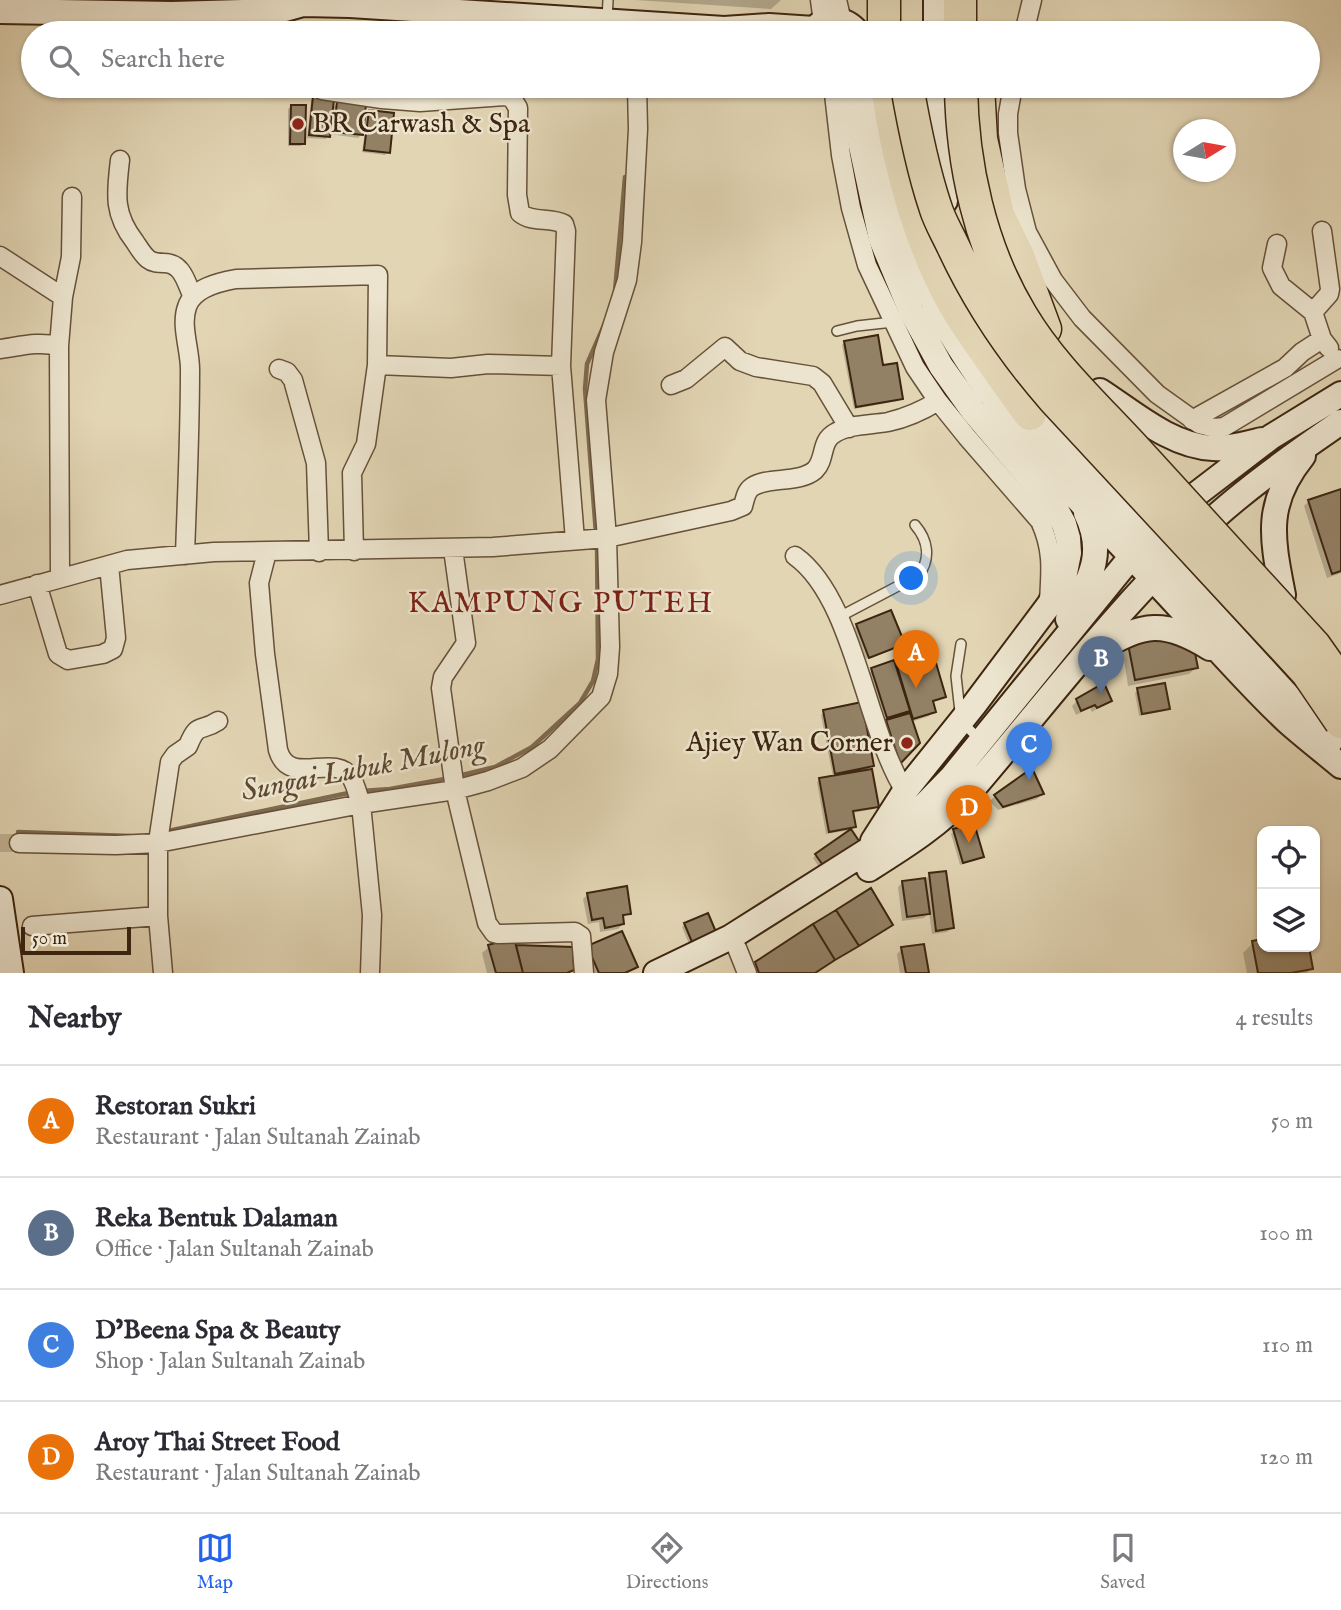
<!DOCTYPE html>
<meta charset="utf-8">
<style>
body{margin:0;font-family:"IM FELL English",serif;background:#f7f7f7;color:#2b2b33}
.controls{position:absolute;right:21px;bottom:21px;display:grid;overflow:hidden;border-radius:14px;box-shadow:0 2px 5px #0004}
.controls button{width:63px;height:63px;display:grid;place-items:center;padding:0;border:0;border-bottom:2px solid #e1e1e2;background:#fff;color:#2b2b33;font:35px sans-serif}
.compass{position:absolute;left:1173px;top:119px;width:63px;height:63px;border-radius:50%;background:#fff;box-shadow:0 2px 5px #0004;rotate:79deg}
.scale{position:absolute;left:21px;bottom:18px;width:110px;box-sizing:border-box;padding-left:7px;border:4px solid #3d2510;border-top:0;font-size:19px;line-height:24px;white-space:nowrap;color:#3d2510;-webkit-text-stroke:5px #ece4ce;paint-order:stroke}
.you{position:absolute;left:912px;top:579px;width:24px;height:24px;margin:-18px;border:5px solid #fff;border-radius:50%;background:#1a73e8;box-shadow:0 0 0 10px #1a73e833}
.badge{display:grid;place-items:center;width:46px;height:46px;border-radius:50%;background:#2563eb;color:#fff;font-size:23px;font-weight:700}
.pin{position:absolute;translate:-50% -58px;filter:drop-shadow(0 2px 4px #0008)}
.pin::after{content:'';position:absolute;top:37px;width:24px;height:21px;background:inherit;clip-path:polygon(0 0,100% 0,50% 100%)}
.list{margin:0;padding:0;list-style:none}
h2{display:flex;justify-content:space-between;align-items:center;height:91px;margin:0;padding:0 28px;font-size:30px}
h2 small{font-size:23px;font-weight:400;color:#7c7c81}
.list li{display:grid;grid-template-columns:46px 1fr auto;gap:21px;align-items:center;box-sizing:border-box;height:112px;padding:0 28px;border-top:2px solid #e1e1e2}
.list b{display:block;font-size:26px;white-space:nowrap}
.list p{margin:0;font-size:23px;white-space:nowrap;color:#7c7c81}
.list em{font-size:23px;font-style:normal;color:#7c7c81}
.icon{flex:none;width:38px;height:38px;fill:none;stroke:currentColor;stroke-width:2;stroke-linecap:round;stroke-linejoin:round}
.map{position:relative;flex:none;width:1341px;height:973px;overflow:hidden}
.search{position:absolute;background:#fff;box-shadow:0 2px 5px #0004;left:21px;right:21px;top:21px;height:77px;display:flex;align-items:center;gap:18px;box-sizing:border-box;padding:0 24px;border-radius:38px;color:#7c7c81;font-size:26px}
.sheet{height:539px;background:#fff}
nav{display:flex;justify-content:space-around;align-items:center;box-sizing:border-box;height:98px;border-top:2px solid #e1e1e2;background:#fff;font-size:19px;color:#7c7c81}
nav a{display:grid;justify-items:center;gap:4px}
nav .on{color:#2563eb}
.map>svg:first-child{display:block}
.shadow{fill:#0003}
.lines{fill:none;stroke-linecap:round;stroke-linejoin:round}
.stream{stroke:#7e6b51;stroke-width:4.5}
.building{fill:#938165;stroke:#3d2510;stroke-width:2}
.street-tunnel{stroke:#c1b293;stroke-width:18;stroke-dasharray:18 9;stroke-linecap:butt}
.lane-casing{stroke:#665139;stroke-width:12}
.street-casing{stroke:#665139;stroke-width:21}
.secondary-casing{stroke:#3d2510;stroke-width:28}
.highway-casing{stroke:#3d2510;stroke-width:35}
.lane{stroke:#ece4ce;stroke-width:9}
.street{stroke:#ece4ce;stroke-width:18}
.secondary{stroke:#ece4ce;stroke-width:24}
.highway{stroke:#e2d5b4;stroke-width:32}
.highway-bridge-casing{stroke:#3d2510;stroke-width:35;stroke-linecap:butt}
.highway-bridge{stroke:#e2d5b4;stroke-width:32}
.poi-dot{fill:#8f2418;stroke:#ece4ce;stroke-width:2.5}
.labels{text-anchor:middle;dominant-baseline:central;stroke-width:5;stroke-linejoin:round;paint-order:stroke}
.poi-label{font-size:28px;fill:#3d2510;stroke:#ece4ce;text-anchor:start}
.neighbourhood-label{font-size:30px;letter-spacing:2px;fill:#7a1f14;stroke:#ece4ce}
.water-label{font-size:30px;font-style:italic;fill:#5e4830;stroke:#ece4ce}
</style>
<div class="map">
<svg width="1341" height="973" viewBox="0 0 1341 973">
<rect width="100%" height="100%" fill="#e2d5b4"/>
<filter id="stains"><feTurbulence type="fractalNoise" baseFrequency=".00286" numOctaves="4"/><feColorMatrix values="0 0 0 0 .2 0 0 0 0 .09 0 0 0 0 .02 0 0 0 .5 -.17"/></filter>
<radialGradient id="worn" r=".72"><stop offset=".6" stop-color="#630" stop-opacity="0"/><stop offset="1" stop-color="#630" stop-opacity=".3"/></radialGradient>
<path class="shadow" d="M635,0h146l-10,9z
M313,98l18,11 7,-6 25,15 7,-7 18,41 -3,3 -23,-3 3,-21 -7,7 -29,-4 -3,5 -19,-1 4,-37z
M291,106l13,37 -3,3h-13v-37z
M845,342l37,26 19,30 -3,3 -44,8 -12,-64z
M1341,491v82l-14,5 -23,-72 5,-5z
M857,625l46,19 -37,15 -12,-31z
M1129,646l67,22 -7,6 -61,12 -5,-33z
M897,664l25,5 22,27 -12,7 2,8 -5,5 -18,6 7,21 -24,24 -12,-40 6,-6 -6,1 -15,-47 5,-5 22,-3z
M1138,690l30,18 -3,3 -26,5 -4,-23z
M1110,700l-18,12 -2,-4 -14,7 -4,-9 5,-5z
M824,712l48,53 -6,6 11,35 -3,3 -22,4 2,14 -3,3 -25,4 -9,-52 3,-3 13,-2 -12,-62z
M1042,794l-5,5 -39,11 -8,-9 5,-5z
M954,831l28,25 -3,3 -19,6 -9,-31z
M857,850l-34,23 -10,-15 3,-3z
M930,875l22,53 -5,4 -15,2 -3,-22 -5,6 -22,3 -4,-34 5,-5 22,-3z
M588,894l41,19 -7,5 1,6 -5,5 -18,3 -1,-10 -11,2 -5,-25z
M685,924l29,8 -25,12 -7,-17z
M1262,941v6h45l4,21 -4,5h-60l-4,-20 10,-10z
M489,947h28l55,23 -3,3h-82l-5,-20z
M854,948l-40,25h-58l-3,-7 3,-3z
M902,949l25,24h-27l-3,-19z
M585,951l51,15 -11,7h-30z"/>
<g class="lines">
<path class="stream" d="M615,291l10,-114
M596,534l-11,-145 2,-25 18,-41
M458,776l37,-9 37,-20 48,-44 13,-22 5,-22 -1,-117
M362,791l28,-2 60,-11
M18,832l112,4
M163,832l190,-40"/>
</g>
<path class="building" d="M313,96l21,3 -4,38 -21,-2z
M337,101l29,3 -3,31 -29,-3z
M291,105h15l-1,39h-15z
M369,110l25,3 -4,40 -26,-3z
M878,335l5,30 14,-2 6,36 -47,8 -12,-66z
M1341,489v82l-9,3 -24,-74z
M891,610l14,34 -36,14 -13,-34z
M1177,635l16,8 5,25 -63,12 -7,-36z
M920,656l3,11 13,-4 10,34 -13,4 3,11 -23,7 -17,-56z
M894,660l16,51 -23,7 -16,-50z
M1104,683l8,18 -15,7 -2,-3 -14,6 -5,-12z
M1165,683l5,26 -28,5 -5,-26z
M862,702l12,64 -39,8 -12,-64z
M910,713l10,30 -20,21 -14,-44z
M1032,768l12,26 -41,13 -9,-12z
M872,769l7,38 -26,4 3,16 -27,5 -10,-54z
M974,823l10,34 -21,6 -10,-34z
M851,829l12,18 -36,24 -12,-17z
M946,871l8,57 -18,3 -7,-58z
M925,878l5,36 -23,3 -5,-36z
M627,886l4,28 -8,1 1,9 -19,4 -2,-10 -11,2 -5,-27z
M871,888l22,37 -34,21 -23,-36z
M836,910l23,36 -24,14 -22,-36z
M708,913l8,19 -24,10 -8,-19z
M813,924l22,36 -20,13h-56l-4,-11z
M622,931l16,36 -13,6h-26l-12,-27z
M514,938l9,35h-27l-8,-28z
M1262,939v8h47l4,22 -22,4h-33l-6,-32z
M924,944l5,29h-23l-5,-26z
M516,945l57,2 1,23 -7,3h-44z"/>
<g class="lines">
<path class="street-tunnel" d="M0,843h19"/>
<g class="lane-casing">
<path id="lane" d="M607,19l1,-19
M837,331l20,-5 36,-4
M839,617l80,-42c12,-17 9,-35 -4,-50
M961,644l-5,32 5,45 18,18"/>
</g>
<g class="street-casing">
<path id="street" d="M820,0l3,22
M837,0l5,21
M1024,33l8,-33
M1013,86l-5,28v19l8,56 11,43 26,48 29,38 75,76 42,30 16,4 9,-1 113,-68
M322,90l60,9 38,3 85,-6 7,2 6,10 -1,87 3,18c12,10 30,4 44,11l2,7 -5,135 14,174
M834,94l7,61 10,53 16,57 48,102 23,34 29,36 73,84c13,28 11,49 9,79
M120,160c-4,34 -7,54 15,82 4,6 8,13 13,17 5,4 10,4 16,4 19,0 22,20 29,34
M1277,244l-5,24 9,18 32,26 9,27 7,9
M0,256l63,41
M1313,312l16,-18 1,-5 -8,-58
M0,349c22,-3 37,-8 59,-3
M377,365l74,3 37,-4 73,2
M279,369l8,3 6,8 23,83 3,89
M671,385l15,-6 39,-32 15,14 16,6 57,9 9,7 27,45
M1192,420l93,-52 17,-16 20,-13
M453,549l13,94 -23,34 -2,11 14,102 32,133 7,10 4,1 77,-2 6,4 3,37
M267,552l-8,31 6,71 13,96c11,38 55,2 73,27 5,8 7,19 10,27l11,111 -2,58
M185,555c2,-61 5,-122 5,-183 1,-20 -10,-46 -3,-65 6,-19 32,-25 49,-28l142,-4 -1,90 -11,79 -14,29 2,78
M795,556c59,42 70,172 110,235
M60,577l-1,-231 4,-49 8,-40 1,-60
M37,584l21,70 10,6 35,-6 10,-5 3,-11 -7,-73
M0,595l127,-35 87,-8 279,-5 114,-9 124,-27 12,-5c2,-7 3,-15 9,-19 16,-11 47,-3 63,-17 11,-11 5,-29 20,-37 15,-9 36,-8 53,-11 18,-4 34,-11 50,-21
M19,843l97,2 42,-2 203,-39 94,-14 33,-9 34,-13 28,-19 51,-52 7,-23 2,-27 -3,-109 -11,-138 8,-48 23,-72 5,-38 6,-113 -1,-43
M32,926l126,-10
M737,948l10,25
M163,973l-5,-57v-74l12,-80 5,-7 13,-9c10,-25 12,-13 30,-25"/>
</g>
<g class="secondary-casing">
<path id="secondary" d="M936,0v33
M0,11l172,3 106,-3 25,-7 47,1 374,24 45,-3 45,3
M811,33c13,-18 34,-16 47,0
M845,86l7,18 29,135 30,72 30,55 32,45 83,98 8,15 4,14 1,15 -5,25 -15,27 -75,100 -69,86 -32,50
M864,86c19,24 17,62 24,91 11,47 28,92 50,134 54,102 136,185 215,268 45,47 87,98 135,143 17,15 35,29 53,44
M936,86l-2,35 11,80
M1100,391c34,22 71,55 113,57 16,1 33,-4 49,-8
M1023,400l7,14 300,328
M1283,595c-11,-57 -19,-91 20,-139
M1068,619c20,-38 39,-63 18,-106
M1099,650c44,-28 66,-30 111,-2
M869,869c38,-24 70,-44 101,-77 79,-92 153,-192 244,-274 39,-35 83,-66 127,-96
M0,899l11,74
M656,973l75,-36 136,-86 44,-32 40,-41 180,-221 63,-61 77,-59 70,-43"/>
</g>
<g class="highway-casing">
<path id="highway" d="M884,0v33
M960,0v33
M887,86c10,72 31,154 67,218 23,38 50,74 76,110
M978,86l3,53 17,76 20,41 27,73"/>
</g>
<use href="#lane" class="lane"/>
<use href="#street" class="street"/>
<use href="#secondary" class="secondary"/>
<use href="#highway" class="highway"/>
<g class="highway-bridge-casing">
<path id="highway-bridge" d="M907,86c7,40 15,81 28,120 4,14 12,27 18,40 26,56 59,105 100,152l254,274 34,50
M961,86c1,78 19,161 60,229 29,49 72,89 110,130 61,67 122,133 183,200l27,38"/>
</g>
<use href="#highway-bridge" class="highway-bridge"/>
</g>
<g class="poi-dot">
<circle cx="298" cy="124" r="7"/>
<circle cx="907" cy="743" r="7"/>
</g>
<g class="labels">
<g class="poi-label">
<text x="312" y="124">BR Carwash &amp; Spa</text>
<text x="893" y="743" text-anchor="end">Ajiey Wan Corner</text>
</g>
<g class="neighbourhood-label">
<text x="561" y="604">KAMPUNG PUTEH</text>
</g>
<g class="water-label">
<text transform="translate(363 769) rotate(-11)">Sungai Lubuk Mulong</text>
</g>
</g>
<rect width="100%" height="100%" filter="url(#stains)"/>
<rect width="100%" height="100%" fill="url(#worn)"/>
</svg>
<div class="controls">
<button><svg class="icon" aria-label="locate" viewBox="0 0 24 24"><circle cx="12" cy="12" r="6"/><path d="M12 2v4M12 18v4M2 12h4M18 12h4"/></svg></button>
<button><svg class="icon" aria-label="layers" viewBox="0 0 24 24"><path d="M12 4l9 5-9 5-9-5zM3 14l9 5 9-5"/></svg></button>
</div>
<svg class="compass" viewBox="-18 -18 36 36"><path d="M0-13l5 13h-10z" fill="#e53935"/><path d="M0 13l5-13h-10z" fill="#7c7c81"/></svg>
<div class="scale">50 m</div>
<div class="you"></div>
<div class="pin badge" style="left:916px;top:688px;background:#e8710a">A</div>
<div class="pin badge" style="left:1101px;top:694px;background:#5c6f8a">B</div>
<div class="pin badge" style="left:1029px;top:780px;background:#3f7fe0">C</div>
<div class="pin badge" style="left:969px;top:843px;background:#e8710a">D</div>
<div class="search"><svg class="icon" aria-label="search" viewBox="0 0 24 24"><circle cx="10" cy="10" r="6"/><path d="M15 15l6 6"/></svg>Search here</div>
</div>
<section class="sheet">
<h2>Nearby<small>4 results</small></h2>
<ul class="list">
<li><span class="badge" style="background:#e8710a">A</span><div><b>Restoran Sukri</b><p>Restaurant · Jalan Sultanah Zainab</p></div><em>50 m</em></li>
<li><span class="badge" style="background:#5c6f8a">B</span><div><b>Reka Bentuk Dalaman</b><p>Office · Jalan Sultanah Zainab</p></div><em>100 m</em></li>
<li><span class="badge" style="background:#3f7fe0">C</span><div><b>D’Beena Spa &amp; Beauty</b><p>Shop · Jalan Sultanah Zainab</p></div><em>110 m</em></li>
<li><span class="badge" style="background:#e8710a">D</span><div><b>Aroy Thai Street Food</b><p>Restaurant · Jalan Sultanah Zainab</p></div><em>120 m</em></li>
</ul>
</section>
<nav>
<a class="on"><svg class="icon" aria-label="map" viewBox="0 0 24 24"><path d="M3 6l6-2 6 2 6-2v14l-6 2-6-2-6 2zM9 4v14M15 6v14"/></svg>Map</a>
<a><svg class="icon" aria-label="directions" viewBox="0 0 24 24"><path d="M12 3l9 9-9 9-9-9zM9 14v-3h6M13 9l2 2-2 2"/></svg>Directions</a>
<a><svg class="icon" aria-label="saved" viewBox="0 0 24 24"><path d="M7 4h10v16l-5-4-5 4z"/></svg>Saved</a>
</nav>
